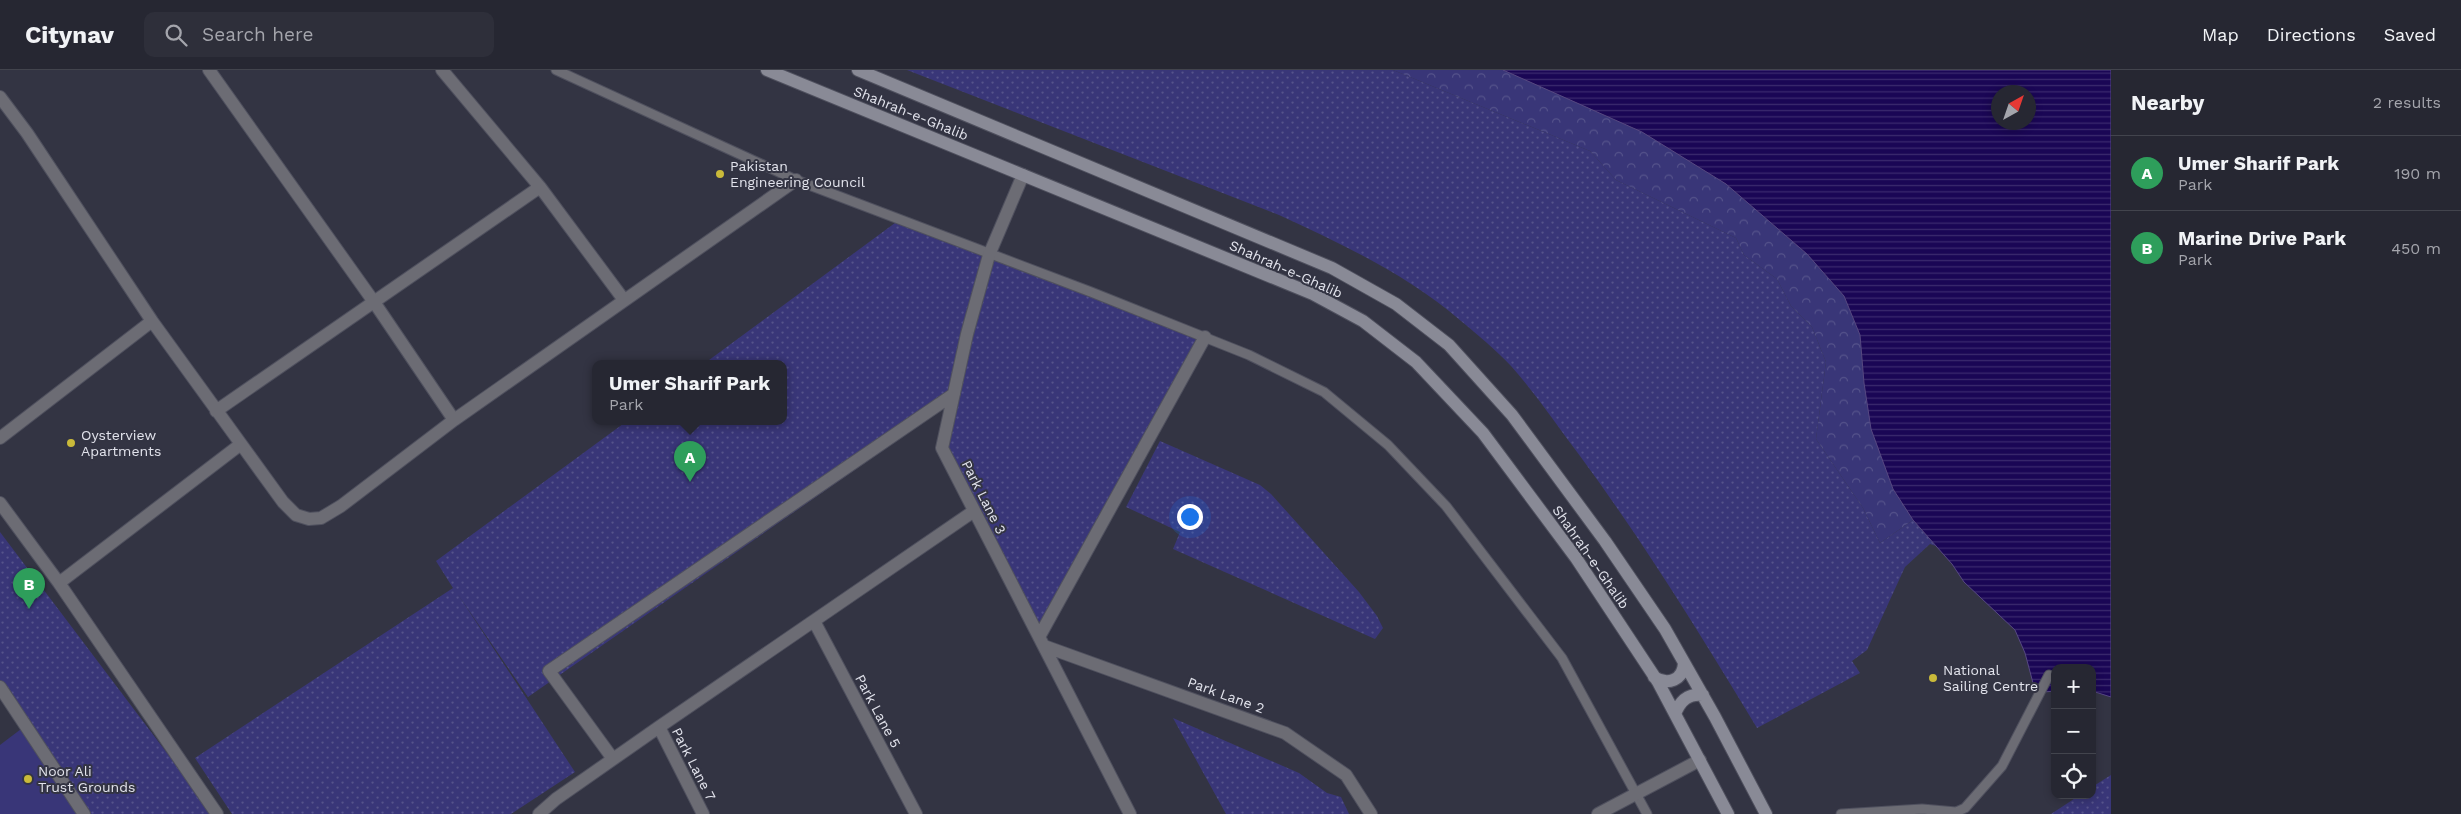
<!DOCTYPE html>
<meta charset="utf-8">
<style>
body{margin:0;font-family:"Work Sans",sans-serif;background:#2e2f3a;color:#f1f3f6}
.controls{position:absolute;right:15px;bottom:15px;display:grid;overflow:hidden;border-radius:10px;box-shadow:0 2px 8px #0003}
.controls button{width:45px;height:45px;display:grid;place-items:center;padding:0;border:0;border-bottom:1px solid #42444d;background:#262732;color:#f1f3f6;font:25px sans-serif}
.compass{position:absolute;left:1991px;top:15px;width:45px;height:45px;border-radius:50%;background:#262732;box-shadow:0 2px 8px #0003;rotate:40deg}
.you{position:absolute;left:1189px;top:446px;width:18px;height:18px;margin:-12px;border:4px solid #fff;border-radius:50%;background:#1a73e8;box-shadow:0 0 0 8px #1a73e833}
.badge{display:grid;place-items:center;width:32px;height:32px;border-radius:50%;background:#bca0f2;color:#fff;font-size:16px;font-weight:700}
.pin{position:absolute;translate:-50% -41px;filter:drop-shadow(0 1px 2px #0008)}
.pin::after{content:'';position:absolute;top:26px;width:18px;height:15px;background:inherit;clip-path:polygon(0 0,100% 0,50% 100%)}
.popup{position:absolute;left:592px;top:290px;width:195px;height:65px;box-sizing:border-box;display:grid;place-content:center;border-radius:10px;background:#262732;filter:drop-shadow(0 1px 4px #0005);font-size:16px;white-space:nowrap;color:#a4a5ac}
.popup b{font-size:19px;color:#f1f3f6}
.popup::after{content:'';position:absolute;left:50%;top:100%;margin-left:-10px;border:10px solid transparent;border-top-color:#262732}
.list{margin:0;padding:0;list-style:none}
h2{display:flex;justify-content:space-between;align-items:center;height:65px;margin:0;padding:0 20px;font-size:21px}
h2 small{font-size:16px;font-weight:400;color:#a4a5ac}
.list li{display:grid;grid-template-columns:32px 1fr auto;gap:15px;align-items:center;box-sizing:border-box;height:75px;padding:0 20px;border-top:1px solid #42444d}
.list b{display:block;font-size:19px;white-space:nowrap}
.list p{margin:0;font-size:16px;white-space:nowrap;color:#a4a5ac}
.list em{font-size:16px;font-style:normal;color:#a4a5ac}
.icon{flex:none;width:28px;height:28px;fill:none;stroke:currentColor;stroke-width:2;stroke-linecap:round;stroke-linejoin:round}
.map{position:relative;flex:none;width:2111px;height:744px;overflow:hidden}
header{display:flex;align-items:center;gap:30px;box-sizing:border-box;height:70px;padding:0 25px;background:#262732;border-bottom:1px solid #42444d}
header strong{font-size:24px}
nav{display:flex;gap:28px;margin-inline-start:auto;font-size:18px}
.search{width:350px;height:45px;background:#2e2f3a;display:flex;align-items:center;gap:12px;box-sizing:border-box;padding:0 18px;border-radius:10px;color:#a4a5ac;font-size:19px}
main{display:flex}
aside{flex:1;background:#262732}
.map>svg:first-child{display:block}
.green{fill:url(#green-dots)}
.forest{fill:url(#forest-crowns)}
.pitch{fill:#393678}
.water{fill:url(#water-rules);stroke:#564882;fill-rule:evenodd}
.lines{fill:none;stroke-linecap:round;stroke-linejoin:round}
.service-casing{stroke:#4f505e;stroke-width:11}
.minor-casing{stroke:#4f505e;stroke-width:14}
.secondary-casing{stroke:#4f505e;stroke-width:14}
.service{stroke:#6c6c74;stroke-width:9}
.minor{stroke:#6c6c74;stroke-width:12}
.secondary{stroke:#898a96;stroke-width:12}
.poi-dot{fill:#caba3a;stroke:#333443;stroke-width:2}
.labels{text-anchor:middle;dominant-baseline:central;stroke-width:4;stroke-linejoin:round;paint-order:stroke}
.street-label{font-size:14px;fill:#e2e3ec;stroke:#333443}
.poi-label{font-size:14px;fill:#e2e3ec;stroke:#333443;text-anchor:start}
</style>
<header>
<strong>Citynav</strong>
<div class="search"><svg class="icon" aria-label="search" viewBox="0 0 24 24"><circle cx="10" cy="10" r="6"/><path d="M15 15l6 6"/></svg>Search here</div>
<nav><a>Map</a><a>Directions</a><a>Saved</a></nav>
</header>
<main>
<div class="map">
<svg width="2111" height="744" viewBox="0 0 2111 744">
<defs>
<pattern id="green-dots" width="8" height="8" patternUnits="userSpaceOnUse" patternTransform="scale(1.25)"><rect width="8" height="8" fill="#393678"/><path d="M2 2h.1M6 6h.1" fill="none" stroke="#55538b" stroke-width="1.8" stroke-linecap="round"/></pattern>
<pattern id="forest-crowns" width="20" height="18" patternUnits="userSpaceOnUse" patternTransform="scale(1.25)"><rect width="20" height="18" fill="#393678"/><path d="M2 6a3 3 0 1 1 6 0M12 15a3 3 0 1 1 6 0" fill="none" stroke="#55538b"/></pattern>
<pattern id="water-rules" width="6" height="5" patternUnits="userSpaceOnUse" patternTransform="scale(1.25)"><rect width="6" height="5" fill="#1a0655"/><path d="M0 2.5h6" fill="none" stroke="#3b2a6e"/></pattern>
</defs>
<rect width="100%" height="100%" fill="#333443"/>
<path class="green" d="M907,0h486l197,81 26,29 120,58 8,17 33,24 14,27 21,21 14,35 -10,77 47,69 17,35 33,-23 23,26 -6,-2 -25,23 -38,83 -15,11 8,12 -103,55c-56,-93 -113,-185 -177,-272 -23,-30 -44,-62 -69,-90 -15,-16 -33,-31 -50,-45 -53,-46 -119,-77 -182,-106z
M899,150l300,115 -163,297 -94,-184 9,-45 -423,294 -71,-104 118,179 -64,42h-279l-37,-56 258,-170 -17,-27 191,-140h157v-58h-79z
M1160,371l100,44 11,9 88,98 18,24 6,12 -8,11 -202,-90 7,-17 -54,-25z
M0,462l213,282h-126l-87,-128z
M1173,648l126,55 28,20 14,4 8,17h-123z
M2111,705v39h-60l29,-19h12v-8z"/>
<path class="forest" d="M1393,0h110l139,62 84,52 81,70 37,42 16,39 4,48 29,106 20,31 -33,23 -17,-35 -47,-69 10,-77 -14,-35 -21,-21 -14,-27 -33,-24 -8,-17 -120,-58 -26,-29z"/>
<path class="pitch" d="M25,656l52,88h-77v-69z"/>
<path class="water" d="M1503,0h608v627l-19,-6v-23h-37v23l-11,1 -11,-9 -8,-30 -10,-23 -51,-48 -12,-18 -39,-44 -20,-31 -22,-60 -7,-46 -4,-48 -16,-39 -37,-42 -81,-70 -84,-52zM1998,22h30v30h-30z"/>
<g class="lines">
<g class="service-casing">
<path id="service" d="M556,0l240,110 295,112 158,63 75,37 64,53 58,61 116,152 85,156
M1841,744l81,-5 34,3 9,-4 37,-42 47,-91"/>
</g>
<g class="minor-casing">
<path id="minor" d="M209,0l165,232 80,118
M442,0l98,117 84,113
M0,27l27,36 125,188 89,123 42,58 13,13 13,4 12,-1 20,-12 113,-86 342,-240
M1023,105l-34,80 -22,79 -25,114 188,366
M216,341l324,-224
M0,368l152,-117
M0,433l59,80 158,231
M59,513l182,-139
M814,551l102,193
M1039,567l166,-300
M1044,576l241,87 61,42 25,39
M0,617l84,127
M659,657l44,87
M613,689l-64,-88 405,-277
M539,744l17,-15 103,-72 315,-216
M1598,744l102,-54"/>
</g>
<g class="secondary-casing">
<path id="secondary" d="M767,0l546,224 50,27 53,41 67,71 93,125 82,124 70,132
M858,0l474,198 64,36 53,41 63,70 93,126 60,88 50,88 51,97
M1654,607c14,9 29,3 30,-14
M1675,644c5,-13 13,-21 28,-19"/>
</g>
<use href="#service" class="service"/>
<use href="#minor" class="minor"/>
<use href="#secondary" class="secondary"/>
</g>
<g class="poi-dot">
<circle cx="720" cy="104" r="5"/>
<circle cx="71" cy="373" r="5"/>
<circle cx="1933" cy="608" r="5"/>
<circle cx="28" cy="709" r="5"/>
</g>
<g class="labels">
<g class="street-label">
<text transform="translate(911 43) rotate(22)">Shahrah-e-Ghalib</text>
<text transform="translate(1286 199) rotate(24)">Shahrah-e-Ghalib</text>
<text transform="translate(984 427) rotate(63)">Park Lane 3</text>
<text transform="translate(1591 487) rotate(55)">Shahrah-e-Ghalib</text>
<text transform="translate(1226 625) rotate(20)">Park Lane 2</text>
<text transform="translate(878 641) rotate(62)">Park Lane 5</text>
<text transform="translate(694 694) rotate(63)">Park Lane 7</text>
</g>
<g class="poi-label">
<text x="730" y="96">Pakistan<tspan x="730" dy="16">Engineering Council</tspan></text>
<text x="81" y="365">Oysterview<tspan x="81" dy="16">Apartments</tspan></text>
<text x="1943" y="600">National<tspan x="1943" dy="16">Sailing Centre</tspan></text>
<text x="38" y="701">Noor Ali<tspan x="38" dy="16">Trust Grounds</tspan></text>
</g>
</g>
</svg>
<div class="controls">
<button>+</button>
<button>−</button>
<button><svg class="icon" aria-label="locate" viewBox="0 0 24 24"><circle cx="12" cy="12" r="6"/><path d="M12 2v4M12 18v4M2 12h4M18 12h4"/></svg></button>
</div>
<svg class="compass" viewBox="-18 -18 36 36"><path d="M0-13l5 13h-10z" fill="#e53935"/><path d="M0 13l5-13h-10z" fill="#a4a5ac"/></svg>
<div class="you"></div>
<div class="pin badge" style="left:690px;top:412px;background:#2e9e5b">A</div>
<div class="popup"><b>Umer Sharif Park</b>Park</div>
<div class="pin badge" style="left:29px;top:539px;background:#2e9e5b">B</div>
</div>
<aside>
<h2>Nearby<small>2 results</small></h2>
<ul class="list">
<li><span class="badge" style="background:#2e9e5b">A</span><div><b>Umer Sharif Park</b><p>Park</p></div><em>190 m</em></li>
<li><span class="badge" style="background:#2e9e5b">B</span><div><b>Marine Drive Park</b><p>Park</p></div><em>450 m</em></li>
</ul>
</aside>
</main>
